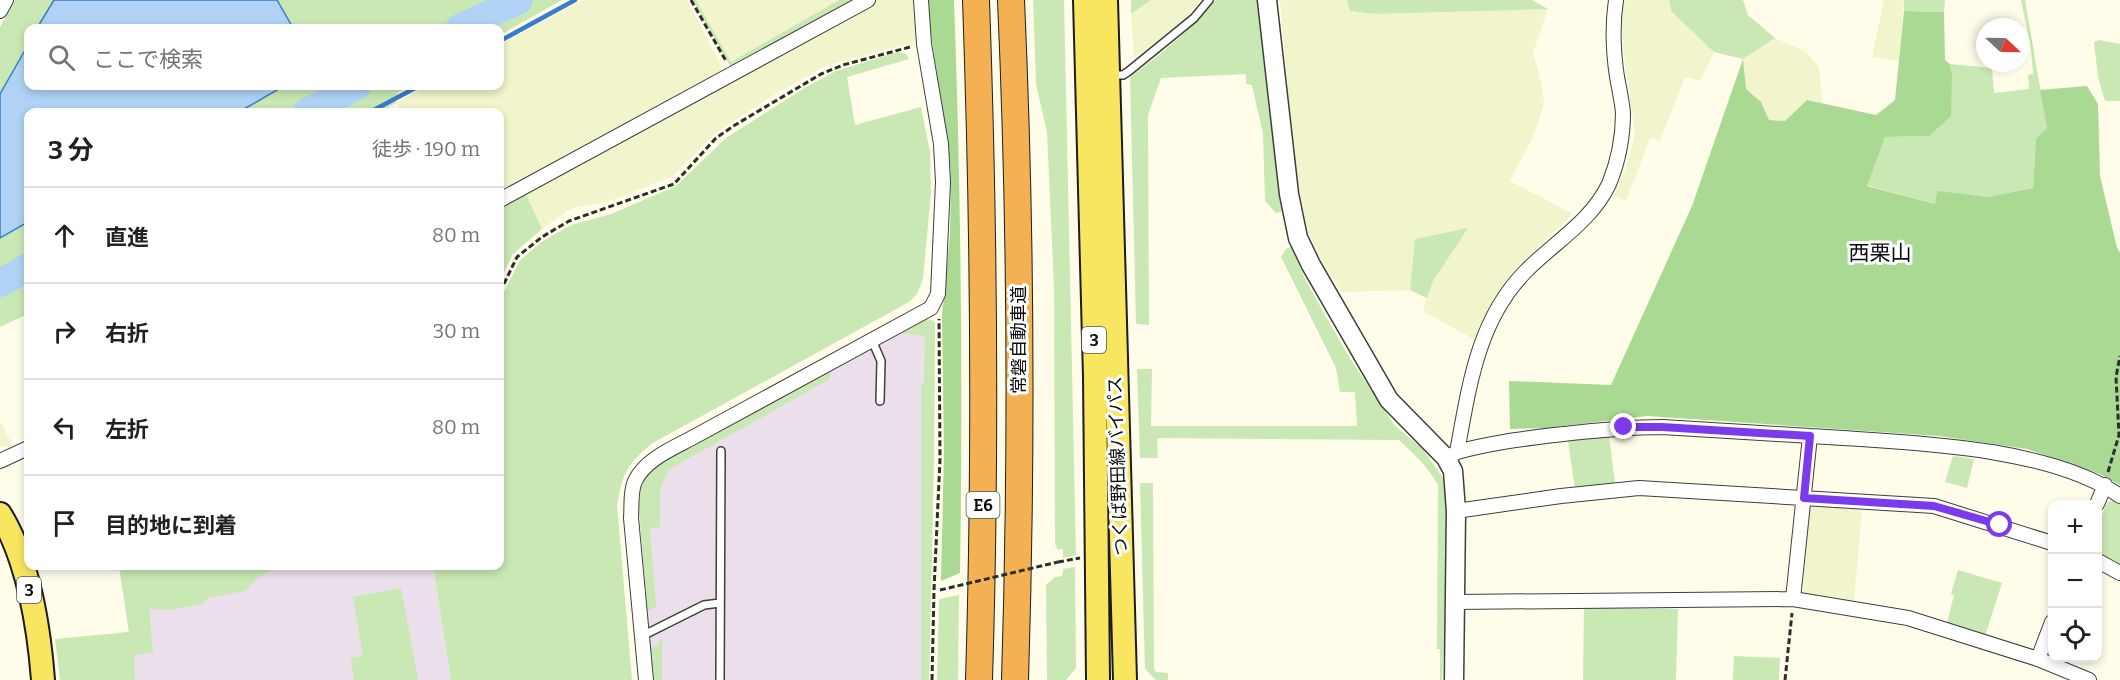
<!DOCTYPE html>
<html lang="ja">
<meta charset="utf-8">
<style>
body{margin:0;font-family:Bitter,"Noto Sans JP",serif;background:#f6f6f6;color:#202124}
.controls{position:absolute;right:18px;bottom:18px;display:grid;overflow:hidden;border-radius:12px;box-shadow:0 3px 9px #0003}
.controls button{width:54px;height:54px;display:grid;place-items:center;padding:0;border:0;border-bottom:2px solid #e0e0e0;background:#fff;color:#202124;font:30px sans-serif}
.compass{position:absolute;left:1976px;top:18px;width:54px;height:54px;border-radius:50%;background:#fff;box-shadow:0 3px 9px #0003;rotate:112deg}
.stop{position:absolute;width:18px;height:18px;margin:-14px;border:4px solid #7c3aed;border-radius:50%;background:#fff}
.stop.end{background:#7c3aed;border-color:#fff;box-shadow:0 2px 6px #0008}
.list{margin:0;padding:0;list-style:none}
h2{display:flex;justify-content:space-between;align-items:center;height:78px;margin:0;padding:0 24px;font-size:26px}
h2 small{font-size:20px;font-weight:400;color:#757577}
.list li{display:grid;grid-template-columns:39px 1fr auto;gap:18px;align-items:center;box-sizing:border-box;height:96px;padding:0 24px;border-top:2px solid #e0e0e0}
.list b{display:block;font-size:22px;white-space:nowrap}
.list em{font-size:20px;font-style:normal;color:#757577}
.icon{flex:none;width:33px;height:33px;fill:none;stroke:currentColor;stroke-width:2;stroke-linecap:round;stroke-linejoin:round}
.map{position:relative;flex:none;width:2120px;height:680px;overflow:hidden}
.search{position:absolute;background:#fff;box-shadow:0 3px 9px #0003;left:24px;top:24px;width:480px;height:66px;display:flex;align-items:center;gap:15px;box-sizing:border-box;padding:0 21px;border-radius:12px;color:#757577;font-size:22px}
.panel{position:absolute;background:#fff;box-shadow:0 3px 9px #0003;left:24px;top:108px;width:480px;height:462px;border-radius:12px}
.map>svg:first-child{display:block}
.industrial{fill:#eadfea}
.farmland{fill:#f2f4cb}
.green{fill:#c9e8b4}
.forest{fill:#aad994}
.water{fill:#afd2f5;stroke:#377dcc;stroke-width:1.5}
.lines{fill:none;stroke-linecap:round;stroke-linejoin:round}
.stream{stroke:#377dcc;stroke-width:4.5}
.river{stroke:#afd2f5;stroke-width:28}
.service-casing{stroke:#3e3e3e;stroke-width:10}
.minor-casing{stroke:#3e3e3e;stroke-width:16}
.tertiary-casing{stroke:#3e3e3e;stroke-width:21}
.primary-casing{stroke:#1c1c1c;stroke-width:26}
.motorway-casing{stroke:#1c1c1c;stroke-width:28}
.path{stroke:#2d2d2d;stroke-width:3;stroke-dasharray:6 3;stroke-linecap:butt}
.service{stroke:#fff;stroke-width:7}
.minor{stroke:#fff;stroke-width:14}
.tertiary{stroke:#fff;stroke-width:18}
.primary{stroke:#f8e661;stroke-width:22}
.motorway{stroke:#f3b153;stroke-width:26}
.path-bridge{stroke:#2d2d2d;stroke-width:3;stroke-dasharray:6 3;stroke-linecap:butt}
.route{stroke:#7c3aed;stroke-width:8}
.labels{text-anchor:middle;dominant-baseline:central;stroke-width:6;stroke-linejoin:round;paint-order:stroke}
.shield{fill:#fff;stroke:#545454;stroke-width:1.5}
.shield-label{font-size:16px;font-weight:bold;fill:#0b0b0b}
.street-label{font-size:18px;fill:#0b0b0b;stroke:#fff}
.quarter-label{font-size:21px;fill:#0b0b0b;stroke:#fff}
</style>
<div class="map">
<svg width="2120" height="680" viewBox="0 0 2120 680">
<rect width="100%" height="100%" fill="#fffdea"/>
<path class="industrial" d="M926,318l9,4 -1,132 -5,226h-276l-14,-173 2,-20 7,-12 14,-13z
M119,566h314l18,114h-331l-3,-47 12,-1z"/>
<path class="farmland" d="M582,0h105l37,70 -1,4 -223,123v-85h-98l-6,-9 31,-17h73v-41z
M696,0h143l-108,62z
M877,0h38l1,39 -4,4 -84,22 -49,27 -65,42 -41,42 -60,24 -43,9 -28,20 -17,-37z
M1151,0h49l-14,17 -52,42 -3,-45z
M1280,0h67l3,11 26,3 172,-5 -15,44 9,33 2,17 -9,30 -25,48 63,33 -52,49 -28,42 -16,36 -54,-30 10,-30 34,-52 -52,10 -5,51 -68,2 -16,-22 -18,-36 -14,-74z
M1625,0h44l2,11 43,41 -13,29 -16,-4 -25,63 -10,-2 -24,63 -12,-5 13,-31 8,-31 -12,-84 -2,-36z
M1884,0h20l-5,61 -27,-4z
M1775,38l30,13 14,16 3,36 -15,-3 -22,21 -16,-1 -8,-18 -15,-13 -3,-30z
M0,421l13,25 -13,1z
M1815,505l47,5 -8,92 -48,-8 -3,-4 5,-80z"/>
<path class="green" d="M15,0h39l-17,28h-9v17l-28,49v-67z
M277,0h233l-60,28h-157z
M532,0h30l-62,35v-7h-29l32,-12z
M693,0h3l35,62 108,-62h19l-127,68z
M1033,0h31l12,555 -13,3v-9l-5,1 -3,-6 -1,-257 -7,-155 -11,-48z
M1131,0h20l-20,14z
M1215,0h43l25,211 -7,2 -11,-12 -2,-67 -11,-49 -6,-1v-10l-85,4 -13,37 1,210 -13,-1 -6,-247c32,-23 60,-47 85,-77z
M1347,0h185l16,9 -172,5 -26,-3z
M1669,0h74l5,15 27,23 -32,21 -29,-7 -43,-41z
M1904,0h41l-1,12 -40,-1z
M2021,0h4l22,128 -11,12 -3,48 -45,9 -51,-5 -2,12 -69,-19 19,-48 44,-1 23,-62 -2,-10 42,4 2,25 35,-4 -1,-14 5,-1 -2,-25z
M2099,40l21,4v57h-15l-7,-24 -4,-35z
M898,52l8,2 3,5 -62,18 8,48 66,-18 9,45 1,41 -8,86 -6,15 -8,8 -258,142c-25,22 -28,29 -34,61l15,175h-181l-18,-114h67v-266l20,-40 23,-19 28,-16 40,-11 65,-28 50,-48 80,-51 30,-16z
M284,86h63l-49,26h-59z
M368,86h43l-14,7 -1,10 -17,9h-65c18,-10 38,-14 54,-26z
M525,192l17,37 -29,25 -13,27v-75z
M28,222v31l-28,16v-31z
M1468,228l-35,53 -6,17 -17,-8 5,-51z
M1291,247l16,36 42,74 46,69 27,22 21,30 3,19 1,99 -5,84h-2v-31h-3l1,-164c-10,-18 -24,-31 -39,-45l-242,-2 1,20h-18l-3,-89h15l-1,57h206l-2,-34h-15l-4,-24 -55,-111 5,-8z
M28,272v42l-28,13v-39z
M926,318l9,4 -1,132 -5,226h-8v-296l3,-1 1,-47 -24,-3z
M830,371v8l-162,91 -8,19v38l-10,1 6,79 -9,4 -8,-104 2,-20 7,-12 14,-13z
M1609,435l6,48 -40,6 -7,-48z
M1953,456l21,3 -7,29 -22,-6z
M1140,483h13l1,185 2,4 12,1v7h-12l-11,-11z
M2113,500l7,5v60l-22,-11v-29l9,-23z
M38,566h77l-75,3z
M119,566h162l-23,11 -13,14 -38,7 -4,6 -35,6 -19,-1 4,43 -19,3 1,25h-75l-5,-41 74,-7z
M1075,567l1,101 -10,12h-19l-1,-95 9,-8 7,-1 1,-7z
M1958,570l44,13 -17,53 -38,-13 7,-28 -3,-1z
M401,588l17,92h-64l-3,-22 12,-2 -10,-59z
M959,595l-1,85h-21l2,-81z
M1584,607l94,2 -2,71h-93z
M662,639v41h-9l-3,-32 9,-3v-5z
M1734,656l46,2 -1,22h-46z"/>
<path class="forest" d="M926,0h28c7,191 9,382 6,573l-19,8 3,-127 -2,-139 8,-80 1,-63z
M1904,11l40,1 1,48 5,4 2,10 -1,42 -22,20 -44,1 -18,49 68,18 2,-13 51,6 45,-9 3,-49 11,-11 -7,-38 47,-4 11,18 2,72 17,72 3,5v232l-20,-11 -73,-25 -88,-13 -292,-20 -101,12 -36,1 -1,-48 102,4 81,-179 51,-147 3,30 15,13 8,18 16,1 22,-21 69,15 19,-15z"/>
<path class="water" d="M54,0h223l16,28h-256z
M28,45v41h256l-45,26h-211v110l-28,16v-144z"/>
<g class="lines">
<path class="stream" d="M500,41l75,-41
M370,112l49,-26"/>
<path class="river" d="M460,28l59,-28
M307,112l50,-26
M0,283l28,-16"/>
<g class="service-casing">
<path id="service" d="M1111,75h12l6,-4 65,-53 15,-18
M872,340l9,21 -1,40
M642,636l62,-31 16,-2
M720,680l1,-229"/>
</g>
<g class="minor-casing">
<path id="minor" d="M0,11l6,-11
M500,200l368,-200
M1457,452c32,-9 65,-13 97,-17 36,-4 71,-8 108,-8 60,4 121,7 181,11 81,5 210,11 277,58
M1452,455l5,-3c12,-64 20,-131 68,-180 28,-29 66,-50 84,-88 9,-22 14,-48 14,-71 -1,-12 -4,-25 -6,-36 -4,-27 -5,-51 -1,-77
M0,461l28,-13
M2097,504l8,-19
M1456,511l105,-15 78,-8 295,18 118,37
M2098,561l22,12
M1793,599l17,-163
M1454,602l339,-3 115,19 130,41 51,21
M2038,659l14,-37
M646,680l-15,-162c1,-12 -1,-26 4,-37 10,-21 36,-32 55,-42l241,-131 7,-14 5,-112 -2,-38 -17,-100 -3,-44"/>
</g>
<g class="tertiary-casing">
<path id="tertiary" d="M1267,0l22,194 9,44 13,27 78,135 57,58 7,13 3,40 -2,169"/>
</g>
<g class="primary-casing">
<path id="primary" d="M1085,0l10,377 3,303
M1106,0l19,680
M0,514c28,45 39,114 43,166"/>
</g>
<g class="motorway-casing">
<path id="motorway" d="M976,0c8,227 10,453 3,680
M1011,0c10,226 11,454 4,680"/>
</g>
<path class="path" d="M691,0l35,61
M500,292l17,-35 25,-20 27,-16 105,-37 42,-46 19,-13 86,-51 22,-9 67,-18
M2108,472l11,-37 -3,-58 4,-21
M1058,562l22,-4
M932,680l2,-90 6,-131 -1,-140
M1785,680l7,-67"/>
<use href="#service" class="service"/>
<use href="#minor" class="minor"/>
<use href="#tertiary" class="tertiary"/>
<use href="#primary" class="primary"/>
<use href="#motorway" class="motorway"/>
<path class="path-bridge" d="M940,590l118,-28"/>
</g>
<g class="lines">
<path class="route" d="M1624,427h38l148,9 -6,62 130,8 66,19"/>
</g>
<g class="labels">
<g class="shield">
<rect x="1082" y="327" width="24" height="26" rx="4.5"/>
<rect x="966.5" y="492" width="33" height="26" rx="4.5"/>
<rect x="17" y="577" width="24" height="26" rx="4.5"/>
</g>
<g class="shield-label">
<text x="1094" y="340">3</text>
<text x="983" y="505">E6</text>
<text x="29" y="590">3</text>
</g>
<g class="street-label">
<text transform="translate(1019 340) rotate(-90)">常磐自動車道</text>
<text transform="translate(1118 466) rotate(-92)">つくば野田線バイパス</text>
</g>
<g class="quarter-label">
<text x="1880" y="253">西栗山</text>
</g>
</g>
</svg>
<div class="controls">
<button>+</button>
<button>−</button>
<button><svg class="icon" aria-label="locate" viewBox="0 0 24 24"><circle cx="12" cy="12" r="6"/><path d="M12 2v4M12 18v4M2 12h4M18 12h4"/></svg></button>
</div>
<svg class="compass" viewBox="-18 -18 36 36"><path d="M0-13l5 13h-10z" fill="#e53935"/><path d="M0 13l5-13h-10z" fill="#757577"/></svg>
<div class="stop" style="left:2000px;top:525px"></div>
<div class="stop end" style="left:1624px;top:427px"></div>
<div class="search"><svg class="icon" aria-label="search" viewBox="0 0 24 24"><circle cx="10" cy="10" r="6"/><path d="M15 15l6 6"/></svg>ここで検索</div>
<section class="panel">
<h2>3 分<small>徒歩 · 190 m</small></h2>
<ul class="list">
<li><svg class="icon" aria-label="ahead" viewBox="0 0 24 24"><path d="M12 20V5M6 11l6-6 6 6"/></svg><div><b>直進</b></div><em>80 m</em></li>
<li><svg class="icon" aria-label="right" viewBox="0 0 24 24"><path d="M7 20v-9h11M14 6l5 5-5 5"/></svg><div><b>右折</b></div><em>30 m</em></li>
<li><svg class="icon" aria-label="left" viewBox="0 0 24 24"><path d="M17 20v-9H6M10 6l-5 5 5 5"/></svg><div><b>左折</b></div><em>80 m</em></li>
<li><svg class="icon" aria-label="arrive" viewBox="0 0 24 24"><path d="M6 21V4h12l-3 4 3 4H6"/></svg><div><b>目的地に到着</b></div></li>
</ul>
</section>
</div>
